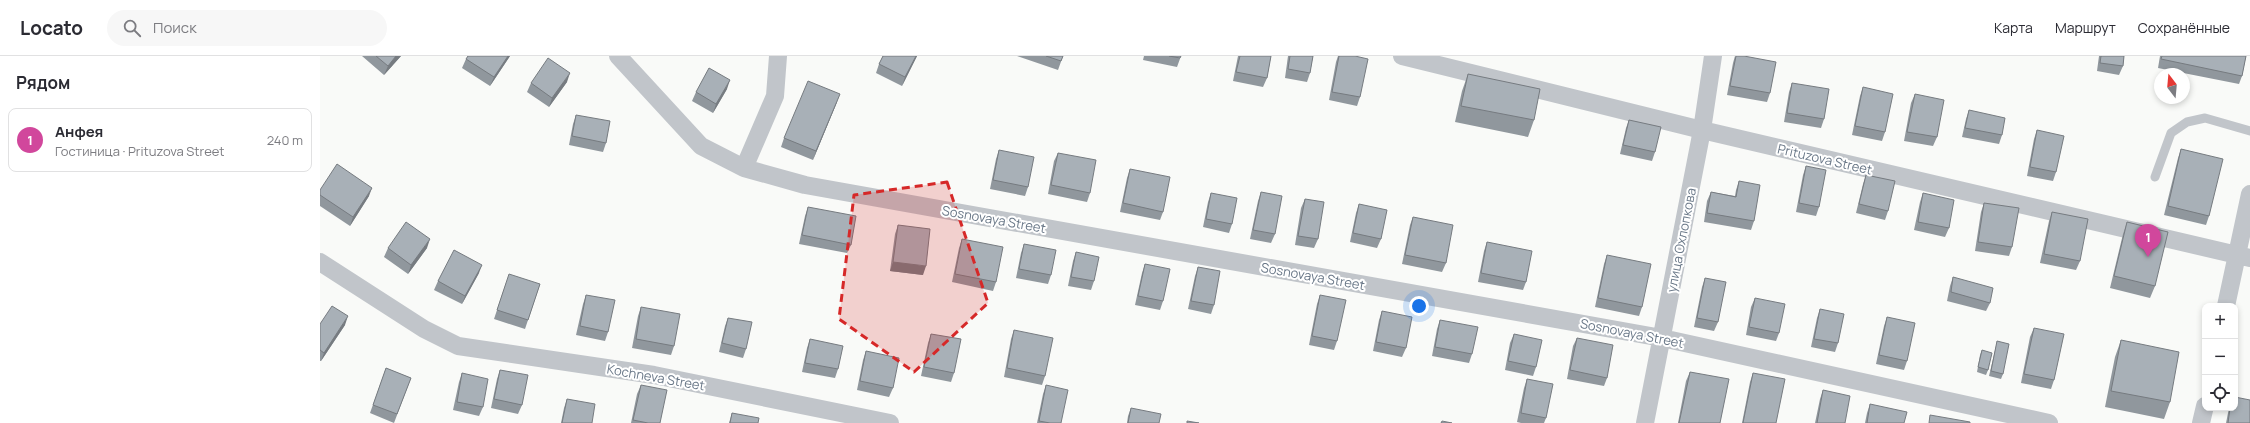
<!DOCTYPE html>
<html lang="ru">
<meta charset="utf-8">
<style>
body{margin:0;font-family:Manrope,sans-serif;background:#f7f7f7;color:#2b2b33}
.controls{position:absolute;right:12px;bottom:12px;display:grid;overflow:hidden;border-radius:8px;box-shadow:0 2px 6px #0003}
.controls button{width:36px;height:36px;display:grid;place-items:center;padding:0;border:0;border-bottom:1px solid #e1e1e2;background:#fff;color:#2b2b33;font:20px sans-serif}
.compass{position:absolute;left:1834px;top:12px;width:36px;height:36px;border-radius:50%;background:#fff;box-shadow:0 2px 6px #0003;rotate:344deg}
.you{position:absolute;left:1099px;top:250px;width:14px;height:14px;margin:-10px;border:3px solid #fff;border-radius:50%;background:#1a73e8;box-shadow:0 0 0 6px #1a73e833}
.badge{display:grid;place-items:center;width:26px;height:26px;border-radius:50%;background:#de6633;color:#fff;font-size:13px;font-weight:700}
.pin{position:absolute;translate:-50% -33px;filter:drop-shadow(0 1px 2px #0008)}
.pin::after{content:'';position:absolute;top:21px;width:14px;height:12px;background:inherit;clip-path:polygon(0 0,100% 0,50% 100%)}
.list{margin:0;padding:0;list-style:none}
h2{display:flex;justify-content:space-between;align-items:center;height:52px;margin:0;padding:0 16px;font-size:17px}
h2 small{font-size:13px;font-weight:400;color:#7c7c81}
.list li{display:grid;grid-template-columns:26px 1fr auto;gap:12px;align-items:center;box-sizing:border-box;height:64px;margin:0 8px 8px;padding:0 8px;border:1px solid #e1e1e2;border-radius:8px}
.list b{display:block;font-size:15px;white-space:nowrap}
.list p{margin:0;font-size:13px;white-space:nowrap;color:#7c7c81}
.list em{font-size:13px;font-style:normal;color:#7c7c81}
.icon{flex:none;width:22px;height:22px;fill:none;stroke:currentColor;stroke-width:2;stroke-linecap:round;stroke-linejoin:round}
.map{position:relative;flex:none;width:1930px;height:367px;overflow:hidden}
header{display:flex;align-items:center;gap:24px;box-sizing:border-box;height:56px;padding:0 20px;background:#fff;border-bottom:1px solid #e1e1e2}
header strong{font-size:19px}
nav{display:flex;gap:22px;margin-inline-start:auto;font-size:14px}
.search{width:280px;height:36px;background:#f7f7f7;display:flex;align-items:center;gap:10px;box-sizing:border-box;padding:0 14px;border-radius:22px;color:#7c7c81;font-size:15px}
main{display:flex}
aside{flex:1;background:#fff}
.map>svg:first-child{display:block}
.lines{fill:none;stroke-linecap:round;stroke-linejoin:round}
.service{stroke:#c1c5ca;stroke-width:9}
.minor{stroke:#c1c5ca;stroke-width:18}
.wall{fill:#90979d}
.shaded-wall{fill:#767b80}
.building{fill:#a8b0b7;stroke:#767b80}
.marked{fill:#d62828;fill-opacity:0.2;stroke:#d62828;stroke-width:3;stroke-dasharray:8 5;stroke-linejoin:round}
.labels{text-anchor:middle;dominant-baseline:central;stroke-width:4;stroke-linejoin:round;paint-order:stroke}
.street-label{font-size:13px;fill:#6a7888;stroke:#fff}
</style>
<header>
<strong>Locato</strong>
<div class="search"><svg class="icon" aria-label="search" viewBox="0 0 24 24"><circle cx="10" cy="10" r="6"/><path d="M15 15l6 6"/></svg>Поиск</div>
<nav><a>Карта</a><a>Маршрут</a><a>Сохранённые</a></nav>
</header>
<main>
<aside>
<h2>Рядом<small></small></h2>
<ul class="list">
<li><span class="badge" style="background:#d1479c">1</span><div><b>Анфея</b><p>Гостиница · Prituzova Street</p></div><em>240 m</em></li>
</ul>
</aside>
<div class="map">
<svg width="1930" height="367" viewBox="0 0 1930 367">
<rect width="100%" height="100%" fill="#f9faf8"/>
<g class="lines">
<path class="service" d="M1835,121l16,-44 16,-11 18,-4 45,13"/>
<path class="minor" d="M298,0l83,90 43,22 61,17 857,153 387,85
M1082,0l300,74 548,128
M424,112l31,-72 3,-40
M0,206l104,67 34,17 196,29 236,48
M1906,250l24,-112
M1325,367l57,-293 11,-74
M1881,367l4,-17"/>
</g>
<path class="wall" d="M42,0h39l-17,19z
M148,0h42l-20,30 -28,-18 4,-9z
M563,0h34l-15,30 -26,-13 3,-9z
M697,0h46l-5,14z
M824,0h37l-4,11 -34,-7z
M918,0h33l-4,22 -4,9 -30,-6z
M968,0h25l-3,17 -3,9 -22,-4z
M1018,0h17l5,41 -3,9 -28,-6 7,-38z
M1415,0l35,37 -3,9 -40,-7 6,-32z
M1779,0h25l-1,10 -4,9 -22,-4z
M1840,0h86l-4,20 -3,8 -81,-16z
M1148,18l66,46 -6,17 -73,-15 7,-31z
M247,26l-18,25 -22,-15 4,-9z
M1472,27l32,36 -3,9 -37,-6 5,-30z
M1543,31l22,45 -3,9 -30,-6 8,-39z
M407,33l-14,24 -21,-12 4,-9z
M1595,38l22,43 -4,9 -29,-5 7,-38z
M517,46l-24,58 -32,-13 3,-9z
M1649,54l33,25 -3,9 -37,-7 4,-18z
M256,59l30,28 -3,9 -34,-7 4,-21z
M1309,64l26,32 -3,9 -32,-7 6,-26z
M1717,74l19,42 -3,9 -26,-5 7,-37z
M1861,93l28,67 -3,9 -42,-10 14,-57z
M679,94l29,37 -3,9 -35,-7 6,-30z
M738,97l32,40 -3,9 -39,-8 6,-33z
M1486,110l13,41 -3,9 -20,-4 7,-37z
M810,113l33,43 -3,8 -40,-8 7,-34z
M1546,119l22,36 -3,9 -29,-7 7,-29z
M1419,125l15,40 -3,9 -47,-8 3,-21 4,-9 24,4 1,-6z
M0,134l49,6 -19,30 -30,-20z
M941,136l14,42 -4,9 -21,-4 8,-38z
M891,137l21,31 -3,9 -26,-6 5,-25z
M1603,137l26,35 -4,9 -31,-7 6,-28z
M985,143l13,40 -4,9 -19,-3 6,-37z
M1664,147l28,44 -3,9 -34,-5 6,-39z
M1039,148l22,35 -4,9 -27,-6 6,-29z
M488,151l43,38 -4,8 -48,-9 6,-28z
M1732,156l28,49 -4,9 -36,-7 9,-42z
M1093,161l33,46 -4,9 -40,-8 8,-39z
M1807,166l28,64 -5,12 -40,-10 13,-54z
M578,169l25,50 -33,-4 5,-37z
M642,183l34,43 -3,9 -41,-9 7,-34z
M1167,186l39,40 -3,8 -45,-8 6,-31z
M704,188l27,31 -3,9 -32,-6 5,-25z
M68,192h39l-19,26 -24,-17z
M756,196l18,29 -3,9 -23,-4 5,-25z
M1287,199l35,52 -3,9 -44,-9 9,-43z
M825,208l18,37 -3,9 -25,-5 7,-32z
M878,211l16,38 -3,9 -23,-5 7,-33z
M159,217l-17,31 -28,-14 4,-9z
M1633,221l37,26 -4,8 -39,-10 3,-15z
M1385,222l13,44 -4,9 -20,-4 8,-40z
M186,227l34,1 -15,45 -31,-10z
M266,239l22,37 -3,9 -29,-6 7,-31z
M1000,239l17,46 -3,9 -25,-5 8,-41z
M1435,242l24,35 -3,8 -30,-6 5,-28z
M321,251l33,39 -3,9 -39,-7 6,-32z
M1500,253l18,34 -3,9 -24,-5 6,-29z
M1062,255l24,37 -4,9 -29,-6 6,-31z
M1567,261l20,44 -3,9 -28,-6 8,-38z
M408,262l18,31 -3,9 -24,-6 6,-26z
M1120,264l32,34 -3,9 -37,-7 5,-27z
M0,268l25,1 -24,36h-1z
M1714,272l20,52 -3,9 -30,-6 9,-46z
M694,274l31,46 -3,9 -38,-8 7,-38z
M611,278l23,39 -3,9 -30,-6 7,-33z
M1194,278l22,33 -3,9 -28,-6 5,-27z
M1257,282l30,40 -3,8 -37,-7 6,-33z
M490,283l28,30 -3,9 -33,-6 5,-24z
M1801,284l49,62 -6,17 -59,-12 10,-50z
M1677,285l6,33 -2,5 -12,-3 7,-30z
M1662,294l6,20 -2,5 -9,-3 3,-17z
M546,295l27,37 -4,9 -32,-7 6,-30z
M66,312l25,10 -17,45 -24,-10z
M180,314l22,35 -4,9 -27,-6 6,-29z
M1370,316l30,51h-42l8,-42z
M142,317l21,34 -4,9 -26,-6 6,-28z
M1433,317l23,50h-34l8,-41z
M1207,323l19,39 -2,5h-23l-4,-1 7,-34z
M321,329l19,38h-29l6,-29z
M726,329l15,38h-24l6,-29z
M1503,334l22,33h-30l5,-24z
M247,343l25,24h-31l3,-15z
M1550,348l34,19h-39l2,-10z
M811,352l28,15h-32l1,-7z
M1909,352h6l15,15h-24z
M412,357l26,10h-29z"/>
<path class="shaded-wall" d="M76,0h5l-17,19 4,-9z
M188,0h2l-20,30 4,-9z
M596,0h1l-15,30 3,-9z
M250,17l-3,9 -18,25 3,-9z
M410,24l-3,9 -14,24 3,-9z
M520,38l-3,8 -24,58 3,-9z
M52,132l-3,8 -19,30 3,-9z
M110,183l-3,9 -19,26 3,-9z
M573,206l33,4 -3,9 -33,-4z
M162,209l-3,8 -17,31 3,-8z
M28,260l-3,9 -24,36 3,-8z"/>
<path class="building" d="M56,0h20l-8,10z
M148,0h40l-14,21 -28,-18z
M563,0h33l-11,21 -26,-13z
M726,0h17l-2,5z
M849,0h12l-1,2z
M920,0h31l-4,22 -31,-6z
M970,0h23l-3,17 -22,-4z
M1019,0h16l13,3 -8,38 -28,-5z
M1416,0h8l32,6 -6,31 -40,-7z
M1781,0h23l-1,10 -23,-3z
M1842,0h84l-4,20 -81,-17z
M228,2l22,15 -18,25 -21,-15z
M389,12l21,12 -14,24 -20,-12z
M1148,18l72,15 -6,31 -73,-14z
M488,25l32,13 -24,57 -32,-13z
M1472,27l37,6 -5,30 -37,-6z
M1543,31l30,7 -8,38 -30,-6z
M1595,38l29,6 -7,37 -30,-5z
M1649,54l36,8 -3,17 -37,-7z
M256,59l34,6 -4,22 -34,-7z
M1309,64l32,7 -6,25 -32,-7z
M1717,74l27,6 -8,36 -26,-5z
M1861,93l42,10 -14,57 -41,-10z
M679,94l35,7 -6,30 -35,-7z
M738,97l38,7 -6,33 -39,-8z
M17,108l35,24 -19,29 -33,-22v-5z
M1486,110l20,4 -7,37 -20,-4z
M810,113l40,8 -7,35 -40,-9z
M1546,119l29,6 -7,30 -29,-7z
M1419,125l21,4 -6,36 -47,-8 4,-21 25,5z
M941,136l21,4 -7,38 -22,-4z
M891,137l26,5 -5,26 -26,-5z
M1603,137l31,7 -5,28 -31,-6z
M985,143l19,3 -6,37 -20,-3z
M1664,147l35,5 -7,39 -34,-5z
M1039,148l28,6 -6,29 -28,-6z
M488,151l48,9 -5,29 -49,-10z
M1732,156l36,7 -8,42 -36,-7z
M1093,161l40,8 -7,38 -41,-8z
M86,166l24,17 -19,26 -23,-17z
M1807,166l41,10 -13,54 -41,-10z
M578,169l32,4 -4,37 -33,-4z
M642,183l41,8 -7,35 -41,-8z
M1167,186l45,9 -6,31 -45,-9z
M704,188l32,6 -5,25 -32,-6z
M134,194l28,15 -17,31 -27,-15z
M756,196l23,5 -5,24 -23,-4z
M1287,199l44,9 -9,43 -44,-9z
M825,208l25,5 -7,32 -25,-5z
M878,211l22,4 -6,34 -23,-4z
M189,218l31,10 -12,36 -31,-10z
M1633,221l40,11 -3,15 -39,-11z
M1385,222l21,4 -8,40 -21,-4z
M266,239l29,5 -7,32 -28,-6z
M1000,239l26,5 -9,41 -25,-5z
M1435,242l30,6 -6,29 -30,-6z
M12,250l16,10 -24,37 -4,-3v-26z
M321,251l39,7 -6,32 -38,-7z
M1500,253l24,5 -6,29 -24,-4z
M1062,255l30,6 -6,31 -30,-6z
M1567,261l28,6 -8,38 -28,-6z
M408,262l24,4 -6,27 -24,-6z
M1120,264l38,7 -6,27 -37,-7z
M1714,272l30,6 -10,46 -30,-6z
M694,274l39,8 -8,38 -38,-8z
M611,278l30,5 -7,34 -30,-6z
M1194,278l28,6 -6,27 -28,-6z
M1257,282l36,7 -6,33 -37,-8z
M490,283l33,7 -5,23 -33,-6z
M1801,284l58,12 -9,50 -59,-11z
M1677,285l12,3 -6,30 -12,-3z
M1662,294l10,3 -4,17 -10,-3z
M546,295l33,7 -6,30 -33,-7z
M66,312l25,10 -14,36 -24,-9z
M180,314l28,5 -6,30 -28,-6z
M1370,316l39,7 -9,44h-41z
M142,317l26,6 -5,28 -26,-5z
M1433,317l32,6 -9,44h-33z
M1207,323l26,5 -7,34 -25,-5z
M321,329l26,5 -7,33h-12l-15,-3z
M726,329l22,5 -7,33h-11l-11,-2z
M1503,334l27,6 -5,27h-28z
M1915,341l15,3v23h-22l2,-15h5z
M247,343l28,5 -3,19h-30z
M1550,348l37,8 -3,11h-37z
M811,352l30,6 -2,9h-31z
M412,357l27,5 -1,5h-28z
M1610,359l40,7v1h-41z
M867,365l12,2h-12z
M1122,365l10,2h-11z"/>
<path class="marked" d="M627,126l41,121 -74,69 -75,-53 15,-124z"/>
<g class="labels">
<g class="street-label">
<text transform="translate(1505 103) rotate(13)">Prituzova Street</text>
<text transform="translate(674 163) rotate(10)">Sosnovaya Street</text>
<text transform="translate(1361 184) rotate(-79)">улица Охлопкова</text>
<text transform="translate(993 220) rotate(10)">Sosnovaya Street</text>
<text transform="translate(1312 277) rotate(11)">Sosnovaya Street</text>
<text transform="translate(336 321) rotate(10)">Kochneva Street</text>
</g>
</g>
</svg>
<div class="controls">
<button>+</button>
<button>−</button>
<button><svg class="icon" aria-label="locate" viewBox="0 0 24 24"><circle cx="12" cy="12" r="6"/><path d="M12 2v4M12 18v4M2 12h4M18 12h4"/></svg></button>
</div>
<svg class="compass" viewBox="-18 -18 36 36"><path d="M0-13l5 13h-10z" fill="#e53935"/><path d="M0 13l5-13h-10z" fill="#7c7c81"/></svg>
<div class="you"></div>
<div class="pin badge" style="left:1828px;top:201px;background:#d1479c">1</div>
</div>
</main>
